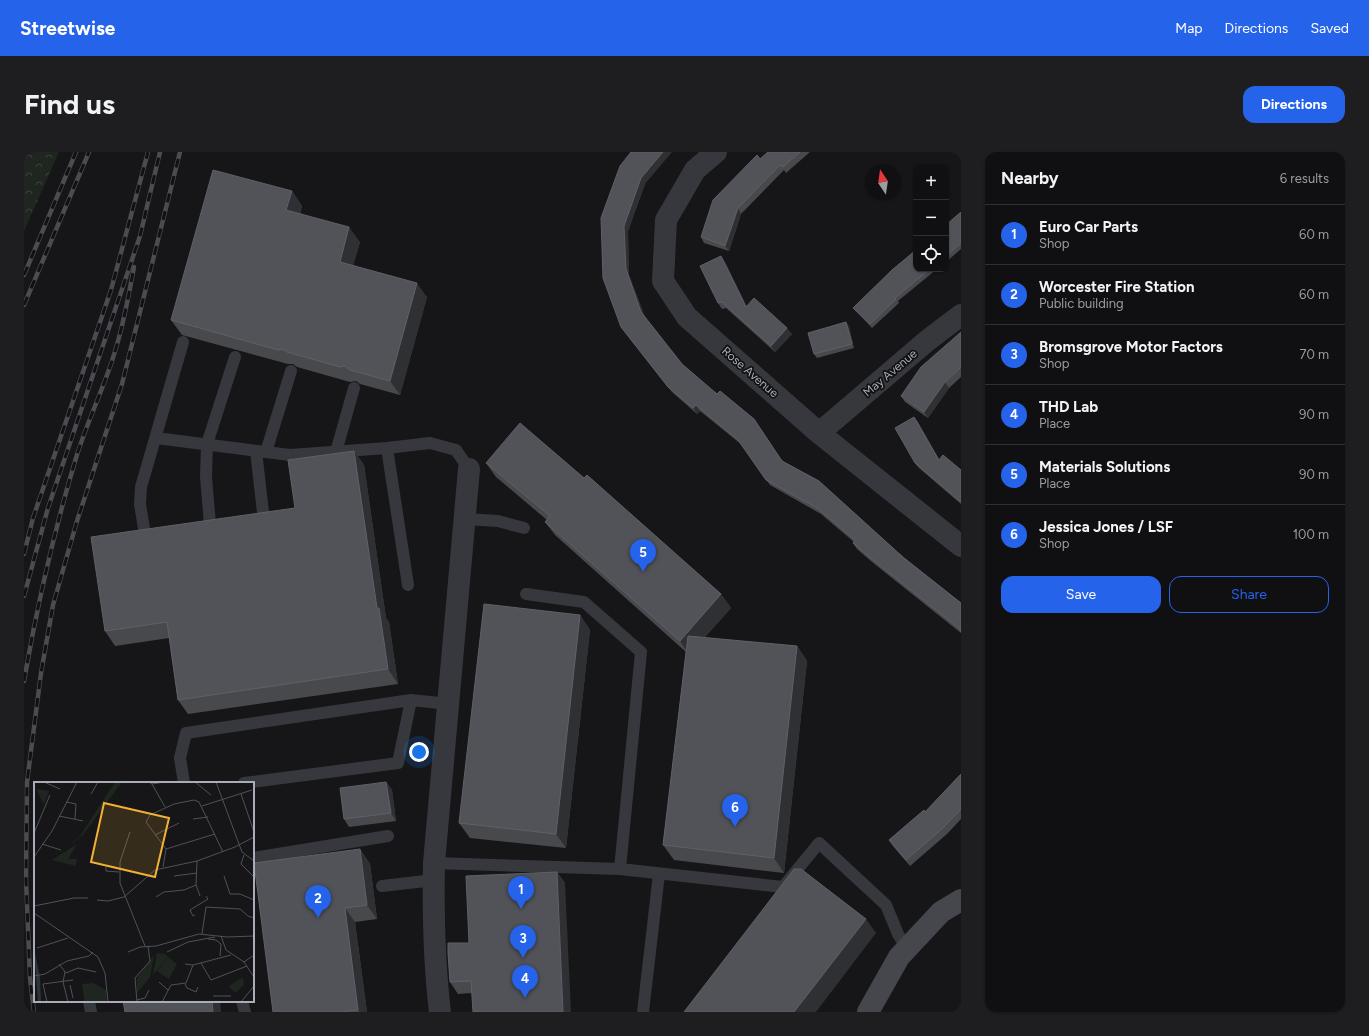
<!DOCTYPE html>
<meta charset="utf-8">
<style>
body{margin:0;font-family:Figtree,sans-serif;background:#1e1e20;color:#f1f3f6}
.controls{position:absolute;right:12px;top:12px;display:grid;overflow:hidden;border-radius:8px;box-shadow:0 1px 3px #0004}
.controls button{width:36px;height:36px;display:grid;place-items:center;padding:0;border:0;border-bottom:1px solid #303032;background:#101012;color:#f1f3f6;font:20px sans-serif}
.compass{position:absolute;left:841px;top:12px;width:36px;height:36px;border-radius:50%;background:#101012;box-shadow:0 1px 3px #0004;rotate:347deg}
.you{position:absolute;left:395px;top:600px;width:14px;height:14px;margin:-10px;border:3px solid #fff;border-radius:50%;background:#1a73e8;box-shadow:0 0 0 6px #1a73e833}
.badge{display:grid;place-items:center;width:26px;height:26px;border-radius:50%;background:#2563eb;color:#fff;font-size:13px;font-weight:700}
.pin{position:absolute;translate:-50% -33px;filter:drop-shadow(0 1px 2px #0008)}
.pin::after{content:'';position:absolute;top:21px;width:14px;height:12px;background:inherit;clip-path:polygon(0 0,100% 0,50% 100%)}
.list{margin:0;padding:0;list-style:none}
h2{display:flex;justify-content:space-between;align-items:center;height:52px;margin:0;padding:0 16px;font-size:17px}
h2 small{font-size:13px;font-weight:400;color:#9c9d9f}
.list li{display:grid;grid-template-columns:26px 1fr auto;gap:12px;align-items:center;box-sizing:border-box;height:60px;padding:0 16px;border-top:1px solid #303032}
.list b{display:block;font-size:15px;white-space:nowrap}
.list p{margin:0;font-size:13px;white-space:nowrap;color:#9c9d9f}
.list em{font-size:13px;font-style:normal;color:#9c9d9f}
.actions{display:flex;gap:8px;padding:12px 16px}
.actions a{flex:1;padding:9px 0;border:1px solid #2563eb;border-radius:12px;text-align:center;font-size:14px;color:#2563eb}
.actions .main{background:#2563eb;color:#fff}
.icon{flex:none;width:22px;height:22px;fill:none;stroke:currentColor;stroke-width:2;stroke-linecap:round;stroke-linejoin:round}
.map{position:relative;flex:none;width:937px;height:860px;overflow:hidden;border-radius:12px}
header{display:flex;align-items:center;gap:24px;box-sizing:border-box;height:56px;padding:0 20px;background:#2563eb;color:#fff}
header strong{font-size:19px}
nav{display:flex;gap:22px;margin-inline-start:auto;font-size:14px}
.intro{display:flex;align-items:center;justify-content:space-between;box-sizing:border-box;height:96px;padding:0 24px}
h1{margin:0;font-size:28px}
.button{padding:10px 18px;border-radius:12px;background:#2563eb;color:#fff;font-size:14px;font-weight:700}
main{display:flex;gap:24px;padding:0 24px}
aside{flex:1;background:#101012;border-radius:12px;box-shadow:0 1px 3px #0004}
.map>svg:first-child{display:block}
.forest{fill:url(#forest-crowns)}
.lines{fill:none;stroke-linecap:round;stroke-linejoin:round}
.lane{stroke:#37383d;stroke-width:12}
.street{stroke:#37383d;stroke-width:22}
.secondary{stroke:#45474d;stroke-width:22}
.rail-casing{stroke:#4a4c52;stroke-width:4.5}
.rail{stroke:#111113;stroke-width:3;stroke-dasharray:9;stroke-linecap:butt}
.wall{fill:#47494d}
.shaded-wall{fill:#2f3033}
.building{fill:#525359;stroke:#5f6168}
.labels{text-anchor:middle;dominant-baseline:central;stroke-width:3.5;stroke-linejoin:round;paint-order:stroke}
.street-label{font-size:12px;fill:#a8adb8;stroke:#111113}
.inset-road{fill:none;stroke:#505258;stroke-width:1}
.view{fill:#f2b134;fill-opacity:0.15;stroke:#f2b134;stroke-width:2}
.inset-edge{fill:none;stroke:#a8adb8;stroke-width:2}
</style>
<header>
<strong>Streetwise</strong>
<nav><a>Map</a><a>Directions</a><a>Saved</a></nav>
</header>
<div class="intro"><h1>Find us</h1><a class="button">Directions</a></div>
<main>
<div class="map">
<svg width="937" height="860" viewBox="0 0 937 860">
<defs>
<pattern id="forest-crowns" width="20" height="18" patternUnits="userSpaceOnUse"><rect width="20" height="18" fill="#1e261f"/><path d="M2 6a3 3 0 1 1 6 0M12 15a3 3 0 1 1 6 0" fill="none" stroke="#3c433d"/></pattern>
</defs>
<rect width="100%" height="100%" fill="#161618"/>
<path class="forest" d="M0,0h35l-35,79z"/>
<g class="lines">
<path class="lane" d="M132,286l134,17 97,-7 43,-5 26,7 13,19
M363,296l21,137
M232,299l8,70
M242,300l25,-81
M312,300l18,-64
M441,367l33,2 26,7
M186,373l-4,-48 1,-33 28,-87
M121,383l-5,-31 1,-17 42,-145
M502,442l58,8 57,50 -21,217
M160,631l-4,-25 6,-25 225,-33 38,4
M220,631l154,-20 13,-63
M229,706l135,-22
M410,711l186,6 163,18 36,-44 67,62 12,29 9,15
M358,734l52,-6
M65,849l2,11
M218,849l3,11
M619,860l16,-138"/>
<path class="street" d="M692,0l-21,18 -29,50 -3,61 24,36 132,116 142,113
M795,281l109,-93 33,-25
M416,860c-6,-50 -7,-99 -6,-149l35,-394"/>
<path class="secondary" d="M844,860l31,-55 42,-45 20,-12"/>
<g class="rail-casing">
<path id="rail" d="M0,123l52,-123
M0,153l65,-153
M0,402l9,-36 78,-228 37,-138
M0,444l24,-88 92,-272 20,-84
M0,529c13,-75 30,-150 52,-223 10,-33 25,-64 36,-97 10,-30 16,-62 22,-94
M10,860l-4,-34 -4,-98 1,-98 14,-109 12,-68 24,-84 45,-137 58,-232"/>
</g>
<use href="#rail" class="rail"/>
</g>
<path class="wall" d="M607,0l14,32 -17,47 1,44 16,42 37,47 101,97 178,142v30l-89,-71 -15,-13 -4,-6 1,-1 -33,-28 -51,-29 -28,-40 -42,-34 -3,3 -25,-22 -51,-65z
M744,0h42l-24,21 -2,-3 -43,44 -12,37 -25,-8 -3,-6 59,-78z
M268,39l10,15 -2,8 60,28 -7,23 74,32 -27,98 -40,-11 -4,-3 -6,1 -53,-15 -4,-3h-5l-106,-29 -11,-15z
M937,60v37l-15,13v-37z
M701,110l22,45 45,27 -17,18 -49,-44 -4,1 -4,-6z
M892,117h21l-39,32 1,2 -27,25 -16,-17 -3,-3z
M825,174l5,22 -37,10 -3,-4z
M937,180v45l-12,11 -21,30 -23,-16 -4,-6z
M890,265l4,5 21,38 22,10v34l-42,-36 -4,-5z
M330,299l10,14 22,153 3,4 9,62 -210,30 -10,-14 -9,-62 -54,8 -10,-15 190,-123z
M462,311l235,131 10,14 -27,30 93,8 10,15 -23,212 -110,-13 -11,-15 23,-193 -131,-117 -10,-13 2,-2 -51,-43z
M556,463l10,15 -24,218 -96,-10 -11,-15z
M937,622v45l-14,15 -37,32 -17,-20 -4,-6 36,-28z
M362,630l6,8 4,31 -47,6 -5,-8z
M336,697l10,15 7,55 -22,3 12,90h-94z
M533,720l8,11 -93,110 -14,1 -8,-12 19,-39z"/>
<path class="shaded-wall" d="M639,0h9l-27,32 -17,47 1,44 16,43 -4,-6 -15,-43 -2,-43 17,-48z
M268,39l10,15 -6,18 -10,-14z
M714,56l3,6 -12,37 -4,-5z
M325,75l11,15 -10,34 -10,-14z
M697,104l4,6 25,51 -4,-6z
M393,131l10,14 -27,98 -10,-14z
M822,170l3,4 5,22 -2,-4z
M763,176l5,6 -17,18 -4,-6z
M921,230l4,6 -21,30 -4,-6z
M672,253l4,6 -3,3 -4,-6z
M890,265l4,5 24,43 -3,-5z
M330,299l10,14 22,153 3,4 9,62 -10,-15 -11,-61z
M697,442l10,14 -42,46 -9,-13z
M556,463l10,15 -24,218 -10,-14z
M773,494l10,15 -23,212 -10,-15z
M362,630l6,8 4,31 -5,-8z
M336,697l10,15 7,55 -10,-14z
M533,720l8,11 6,129h-8z
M321,756l10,14 12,90h-7l-2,-2z
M842,767l10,14 -60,79h-22z
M188,849h8l1,11h-8z"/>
<path class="building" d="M607,0h32l-22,26 -17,48 2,43 15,43 41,52 35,30 3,-3 34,28 28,42 37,20 85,77 57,45v29l-1,-3 -92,-73 -15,-13 2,-3 -38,-32 -51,-28 -28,-40 -42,-35 -3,3 -25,-21 -47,-60 -18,-49 -2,-60 19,-52z
M744,0h32l-17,15 -3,-2 -42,43 -13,38 -24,-9 12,-37 44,-45 3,4z
M189,18l79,21 -6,19 63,17 -9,35 77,21 -27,98 -40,-11 -5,-4 -5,1 -53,-15 -4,-3 -5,1 -107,-30z
M937,60v31l-15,13v-31z
M892,98v19h14l-35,29 1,1 -26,25 -17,-16 39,-38z
M697,104l25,51 8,-9 33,30 -16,18 -49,-44 -4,1 -18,-37z
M822,170l6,22 -38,10 -6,-21z
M937,180v35l-16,15 -21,30 -23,-16 20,-29z
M890,265l25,43 4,-5 18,15v32l-46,-39 -20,-35z
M496,271l64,55 3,-3 134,119 -41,47 -135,-119 5,-6 -64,-53z
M330,299l23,157h2l9,61 -210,31 -11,-78 -62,9 -14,-94 204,-29 -7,-48z
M460,452l96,11 -24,219 -97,-11z
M664,484l109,10 -23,212 -111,-13z
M937,622v35l-18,19 -37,32 -17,-20 35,-30 1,2z
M362,630l5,31 -47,6 -4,-31z
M336,697l7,56 -22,3 13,102 -16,2h-69l-19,-149z
M770,717h7l65,50 -72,93h-110z
M533,720l6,140h-90l-2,-31 -21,1 -2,-29v-10h21l-3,-67z
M99,849h89l1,11h-88z"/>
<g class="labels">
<g class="street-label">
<text transform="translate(726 220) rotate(41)">Rose Avenue</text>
<text transform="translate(866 221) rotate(-40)">May Avenue</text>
</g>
</g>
<g transform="translate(10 630)">
<rect width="220" height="220" fill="#161618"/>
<path d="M2,7l13,2 -5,13 -2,-3zM134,175l9,7 -8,15 -12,-8zM209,195l1,8 -9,8 -6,-7zM59,201l13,7 1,12h-25l2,-2 -2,-16z" fill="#1e261f"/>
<path d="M81,0h7l-39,53 -16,12 13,-11zM43,62l-9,15h9l-1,7 -24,-6zM123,171l8,1 3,3 -15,18zM120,173l-4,22 -13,16v-15z" fill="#1e261f"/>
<path d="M0,167l6,28 1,25h-3z" fill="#2c353c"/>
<path class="inset-road" d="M10,0l16,7M115,0l3,2 12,-2M161,0l16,13M182,0l26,70 12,9M118,2l13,23M57,12l7,-12M207,12l13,38M32,20l10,2 -1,15M168,24l50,-16M25,34l24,5M159,37l15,-2M96,50l-10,30v21l25,63M0,51l16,-38M121,53l24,-12M8,62l19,6M132,67l49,-15M210,73l-3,9 13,13M0,75l18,-26 25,-49M163,79l-1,24 4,11M72,85v4l13,1M129,85l3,-18 -20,-27 4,-7 24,-11 20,-4 5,2 24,50M140,94l23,-3M190,94l6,18h10l14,6M122,115l8,-5 20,-2 12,-5M63,118l11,1 16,-4 31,-27 42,-9 38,-14 19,-10M0,124l40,-8h14M0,131l64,44 7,16 3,29M161,133l-2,1 -3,-6 18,-11 -2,-3M168,152l4,-27 34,2 8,7 6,2M187,154l5,14 18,12 10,15M174,157l8,1 5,4 -1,12M3,166l31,-10M94,170l12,-5 16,-1 43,-12 28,3 27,-1M133,170l21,-10 27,-5M210,180l10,-7M167,181l10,17 36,-14M25,182l7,9 12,-5 18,4M151,182l8,1 38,-10M31,190l-2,10 5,20M0,194l11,-2 22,-13 22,-5 4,-4M125,200l9,8M151,202l2,4 9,4 2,-5M36,203l3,13M179,214h18M103,218l8,-2 4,-8M13,220l-4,-18 30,-4M103,220l-2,-24 15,-17 -2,-15M128,220l9,-17 15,-2 7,-18M207,220l13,-16"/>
<path class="view" d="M70,21l65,15 -14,59 -64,-15z"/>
<rect width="220" height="220" class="inset-edge"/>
</g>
</svg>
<div class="controls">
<button>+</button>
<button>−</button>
<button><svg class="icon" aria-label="locate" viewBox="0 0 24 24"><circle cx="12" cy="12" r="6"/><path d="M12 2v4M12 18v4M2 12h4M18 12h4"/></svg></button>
</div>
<svg class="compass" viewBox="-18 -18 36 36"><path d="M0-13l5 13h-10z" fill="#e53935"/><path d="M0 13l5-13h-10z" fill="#9c9d9f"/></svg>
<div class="you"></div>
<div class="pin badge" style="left:497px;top:757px">1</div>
<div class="pin badge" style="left:294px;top:766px">2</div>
<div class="pin badge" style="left:499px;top:806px">3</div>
<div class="pin badge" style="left:501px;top:846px">4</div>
<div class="pin badge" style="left:619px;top:420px">5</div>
<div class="pin badge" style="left:711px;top:675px">6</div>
</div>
<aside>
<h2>Nearby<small>6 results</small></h2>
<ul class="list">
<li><span class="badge">1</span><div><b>Euro Car Parts</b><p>Shop</p></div><em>60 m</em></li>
<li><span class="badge">2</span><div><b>Worcester Fire Station</b><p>Public building</p></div><em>60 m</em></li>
<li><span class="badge">3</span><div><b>Bromsgrove Motor Factors</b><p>Shop</p></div><em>70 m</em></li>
<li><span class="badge">4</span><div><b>THD Lab</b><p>Place</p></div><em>90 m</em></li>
<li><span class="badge">5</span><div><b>Materials Solutions</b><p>Place</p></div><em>90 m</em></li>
<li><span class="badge">6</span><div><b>Jessica Jones / LSF</b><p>Shop</p></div><em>100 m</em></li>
</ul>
<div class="actions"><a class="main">Save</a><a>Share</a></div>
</aside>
</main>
